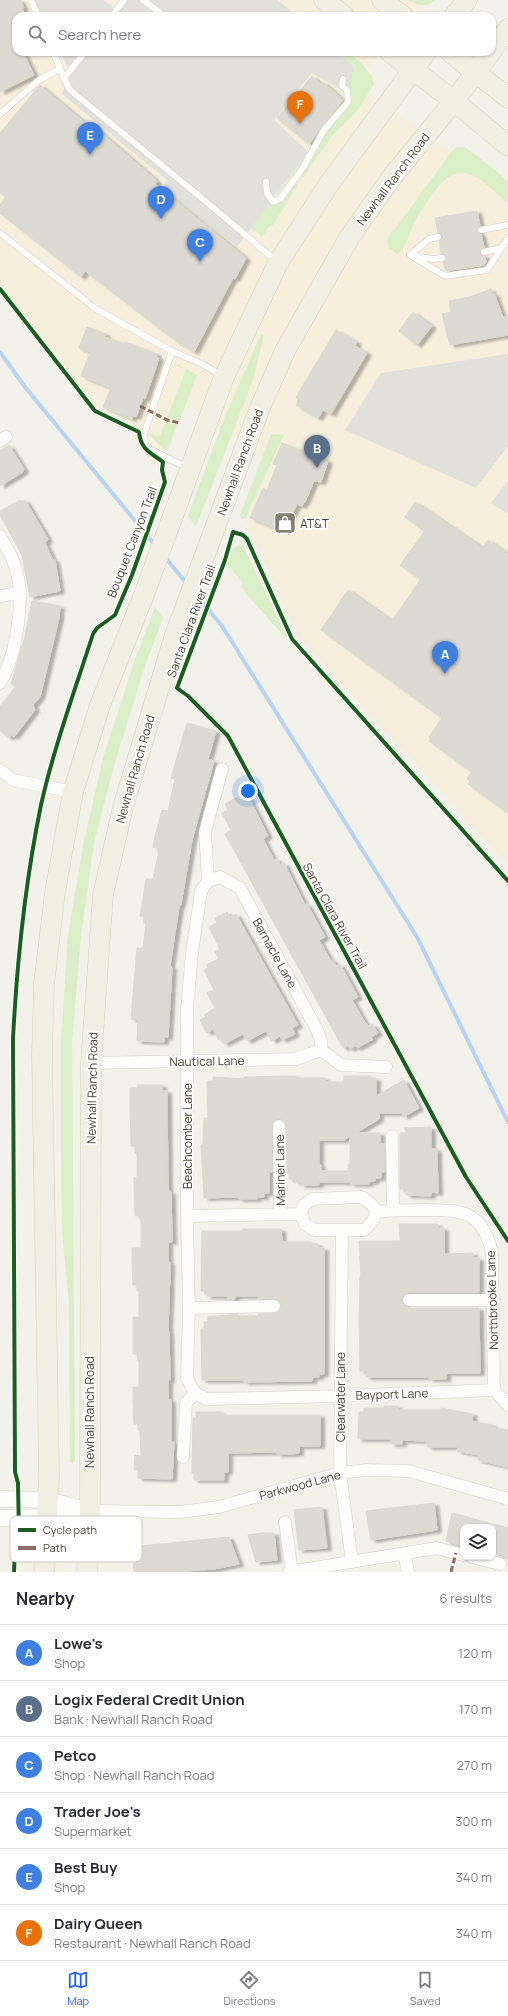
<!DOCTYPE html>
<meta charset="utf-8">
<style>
body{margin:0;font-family:Manrope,sans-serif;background:#f2f2f3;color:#2b2b33}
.controls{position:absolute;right:12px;bottom:12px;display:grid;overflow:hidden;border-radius:8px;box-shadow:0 1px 3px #0004}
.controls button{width:36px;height:36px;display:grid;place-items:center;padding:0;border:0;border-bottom:1px solid #e1e1e2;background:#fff;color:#2b2b33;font:20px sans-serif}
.you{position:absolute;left:248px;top:791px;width:14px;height:14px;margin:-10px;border:3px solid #fff;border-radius:50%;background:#1a73e8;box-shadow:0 0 0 6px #1a73e833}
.badge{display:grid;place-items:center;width:26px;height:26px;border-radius:50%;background:#2563eb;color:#fff;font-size:13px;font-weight:700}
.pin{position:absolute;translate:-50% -33px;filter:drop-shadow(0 1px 2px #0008)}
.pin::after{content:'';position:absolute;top:21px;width:14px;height:12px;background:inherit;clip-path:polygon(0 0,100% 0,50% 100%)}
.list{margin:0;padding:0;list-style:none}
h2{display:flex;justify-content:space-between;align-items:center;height:52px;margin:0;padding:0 16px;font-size:17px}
h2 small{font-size:13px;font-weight:400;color:#7c7c81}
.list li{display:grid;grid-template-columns:26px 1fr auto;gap:12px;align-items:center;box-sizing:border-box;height:56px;padding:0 16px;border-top:1px solid #e1e1e2}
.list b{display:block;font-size:15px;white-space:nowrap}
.list p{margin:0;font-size:13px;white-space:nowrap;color:#7c7c81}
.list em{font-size:13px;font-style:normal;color:#7c7c81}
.icon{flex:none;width:22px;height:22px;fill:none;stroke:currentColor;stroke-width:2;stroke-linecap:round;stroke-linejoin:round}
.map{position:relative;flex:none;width:508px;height:1572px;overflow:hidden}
.search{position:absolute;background:#fff;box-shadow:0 1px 3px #0004;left:12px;right:12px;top:12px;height:44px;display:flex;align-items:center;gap:10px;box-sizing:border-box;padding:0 14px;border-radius:12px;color:#7c7c81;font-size:15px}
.sheet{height:388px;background:#fff}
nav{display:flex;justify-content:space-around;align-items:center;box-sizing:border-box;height:56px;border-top:1px solid #e1e1e2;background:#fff;font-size:11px;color:#7c7c81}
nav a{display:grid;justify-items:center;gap:2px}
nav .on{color:#2563eb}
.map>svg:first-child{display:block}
.commercial{fill:#f5efdc}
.green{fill:#daefc8}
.parking{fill:#e1e0da}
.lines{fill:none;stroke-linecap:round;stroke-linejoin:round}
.stream{stroke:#b8d3f3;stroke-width:4}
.building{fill:#dcdad3;stroke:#dad8d0;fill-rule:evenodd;filter:url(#shadow)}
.service-casing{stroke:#d0cfc8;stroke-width:7}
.minor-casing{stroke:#d0cfc8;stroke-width:13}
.tertiary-casing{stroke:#d0cfc8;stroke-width:17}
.primary-casing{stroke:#d6d1b6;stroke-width:21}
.service{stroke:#fdfdfc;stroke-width:6}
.minor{stroke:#fdfdfc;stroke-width:12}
.tertiary{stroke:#fdfdfc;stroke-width:16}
.primary{stroke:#f1efe4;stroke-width:20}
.quiet{stroke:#8d6e63;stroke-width:3;stroke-dasharray:6 3;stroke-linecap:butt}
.cycleway-casing{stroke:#fff;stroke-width:6}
.cycleway{stroke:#1b5e20;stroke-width:4}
.labels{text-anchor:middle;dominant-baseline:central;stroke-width:4;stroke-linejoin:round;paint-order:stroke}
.street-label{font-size:12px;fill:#494435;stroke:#fff}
.poi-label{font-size:12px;fill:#494435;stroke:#fff;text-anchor:start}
.key{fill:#fff;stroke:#c8c7c2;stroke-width:1}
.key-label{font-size:11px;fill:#494435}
</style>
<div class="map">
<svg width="508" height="1572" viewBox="0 0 508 1572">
<defs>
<filter id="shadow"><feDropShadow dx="4.5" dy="2.5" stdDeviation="1" flood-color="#0004"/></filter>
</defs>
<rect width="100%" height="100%" fill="#f2f1ea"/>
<path class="commercial" d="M0,0h424l-13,16h-395v36h366l-26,31 152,112v669l-209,-227 -53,-116 20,-61 -82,-58 -26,67 -26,-31 3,-13 -35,-14 -100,-127z"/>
<path class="green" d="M406,0h29c-11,10 -18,3 -29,0z
M335,52h13l14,12 11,14 1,7 -17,26 -25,25 -29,42 -3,-2 11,-15 16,-29 22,-29 -3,-24 9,-12z
M300,144l9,8 -5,10 -25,31 -2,2h-3l7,-6 20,-28 -4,-11z
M465,147l35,27 8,8v21c-28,-23 -46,-49 -75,-10 -7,11 -16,22 -21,34 -4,10 -5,21 -15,27l-9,-7 -1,-7 2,-3 63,-86 4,-3z
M295,183l3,2 -25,40 -5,3 -6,9 -12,-10 19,-25 8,3 7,-4 3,-8z
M261,334l3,1 -11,45 -57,147 -8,-11 36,-97z
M177,364l20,11 -18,47 -12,-4 19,-49 -9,-3z
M166,421l11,4 -9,24 -4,1 -15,-16 11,2z
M271,434l13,1 -39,84h-3l-2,-4z
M239,545h4l46,97 -42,-47 -6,-9 2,-3 -16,-19 6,-15z
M155,607l8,11 -18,48 -30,96 -21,81 -13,93 -9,105 3,420 -2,3 -3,-2 -1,-159 -7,-71 -1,-88v-102l7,-108 16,-93 19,-83 31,-96z"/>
<path class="parking" d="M35,0h68l15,11 9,-11h151l18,16h-254z
M60,52h277l17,15 -7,26 -35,-20 -38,47 34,32 -71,95 -74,-59 4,-8 -105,-86 8,-21z
M508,354v92l-32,42 -131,-58 36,-57z
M508,481v33l-17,-11z"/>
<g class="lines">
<path class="stream" d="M0,352l25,35 130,158
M164,556l23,28
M196,595l26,31 195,311 91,185"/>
</g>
<path class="building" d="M0,0h20l4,8 -2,1 4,7h-10v36h7l11,23 -34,17z
M312,76l9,8 2,-2 20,18 -34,44 -32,-26z
M40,85l44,37h5l68,59 -2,3 91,74 -11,21 -2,-1 -39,74 -19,-12 -90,-69 -4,6 -81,-64v-8l6,-8 -6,-4v-60z
M477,211l3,15 -3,4 4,4 3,13 -4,6 1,2 4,1 1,7 -2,2 -38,6 -3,-9 3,-5 -5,-3 -2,-13 3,-5 -4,-3 -3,-15z
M491,289l1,7 2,-3 8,22 2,2 4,-1v19l-58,10 -8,-31 9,-2 -2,-11 21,-4z
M413,312l19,14 -15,19 -18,-14z
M87,327l19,7 -1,3 19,7 1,-2 32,12 -1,3 3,1 -14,41 -2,-1 -7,19 -3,-1 -1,3 -29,-12 8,-19 -30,-12 9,-23 -11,-5z
M336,330l21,12 -2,4 12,7 -36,61 -8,-4 -5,8 -22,-13 3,-6 -3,-2z
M282,443l46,18 -7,21 -7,-1 -9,21h-1l-2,4 -5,-2 -13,27 -34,-13 13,-30 4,2 10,-25 -4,-1z
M9,445l15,24 -1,3 -23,14v-35z
M20,500l1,2 4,-2 23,39 -3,4 8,17h2l5,31 -30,6 -8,-42 -22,-40v-4z
M415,502l68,46 5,-8 20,14v259l-40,-29 2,-3 -3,-2 5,-7 -43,-31 2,-2 -2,-2 13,-19 -121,-88 27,-40 44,31 29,-42 -21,-14 25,-34 -20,-14z
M32,601l28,5 -1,12 -19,79 -7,8 2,5 -21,27 -3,-2 -2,3 -9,-8v-24l16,-20 -5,-2 14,-48z
M187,723l29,8 -8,28 6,2 -22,79 -11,64 -2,3 -9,59 2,1 -4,70h-4v5l-27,-1 1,-21 -7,-1 6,-71h6l3,-25h-2v-7h-4l2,-11 4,-26h7l5,-24v-7l-5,-1 2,-11 7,-26 6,1 7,-32 -4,-1z
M248,796l20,40 -5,3 11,21 3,-1 3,6 4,-2 21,42 2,-1 18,33 -6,3 12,21 2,-1 3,6 4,-2 18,33 -6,3 12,21 5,5 3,-2 6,9 -7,4 2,2 -16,9 -2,-2 -5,3 -2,-3 -5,2 -118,-214 6,-4 -9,-17 6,-3 -3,-6 13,-7 2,4z
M227,912l3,5 6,-3 62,111 -6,3 3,6 -13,6 -2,-4 -8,5 -6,-10 -19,10 -4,-7 -19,10 -3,-6 -2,2 -6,-11 -6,4 -7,-13 6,-3 -2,-2 11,-7 -8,-15 7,-3 -10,-20 4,-2 -2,-3 13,-6 -4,-7 5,-3 -11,-22 8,-4 -2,-5z
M296,1076v2h29v4h19v-6h26v2h6v18l28,-16 15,28 -16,9v-4h-24v6l-23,14h24v11h5v28h-4v6h-6v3l-7,1 1,2h-18v-2h-32v3h-18v-3h-6v-3h-6v-6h-2l-1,-47 -3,-6 -4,-1 -4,1 -3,6v46h-3v21h-5v4h-7v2h-18v-2l-35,1 -3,-53h2l1,-27h4l-1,-37h6v-4l31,2v-2zM350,1136v28l-2,1v6h-27v-6h-2v-25h25z
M137,1085h25v6h5l1,95 1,6h2l1,44v6h-4v20h2v9l-2,60h1l1,49h-2v20h3v42h3l-2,37 -34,-1v-8l-4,-1 1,-14 6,1 -1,-26h-2v-6h-4l-1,-24v-13h6v-26h-1l-1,-7h-4v-37h6v-26h-2v-6h-4l-1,-37h9v-26l-2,-7 -4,1 -1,-38h3v-25h-2v-7h-4l-1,-37v-21h7z
M431,1127v22h6l1,44 -7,-1v4l-25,-1v-6h-6v-56h7l-3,-5z
M399,1224h39v4h6v26l29,-1v5h6v34h-70l-6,4 -1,4 3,6 4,2h70l1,65h-34v6h-17v-2h-63v-6h-6l-1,-53 1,-41h1l-2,-36h41z
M243,1229h38l1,13h29v2h7v4h6v126h-5v3h-6l-1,4 -68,1v-2h-42l-1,-51h3v-7h4v-5l30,-3v2h20v-2l17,-1 6,-4 -1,-7 -6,-3h-16v-3h-23v3l-7,1v-4h-21v-5h-6l1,-60h41z
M384,1406h14v4h43v-2l32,6 -1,6 3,2 18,3 -1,3 16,2v37l-30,-7 1,-5 -22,-4 1,-4h-30l-2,-6 -24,-1v4h-11v-5h-33l1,-27h5v-4h20z
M196,1412h25l-1,3h100v31h-21v7l-7,1h-15v-2l-49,1v19h-4v8h-30v-7h-2l1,-55h3z
M434,1503l3,27 -66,10 -5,-29z
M322,1507l5,41 -28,2 -5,-40z
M452,1513l40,11v3h-29v17l-3,-1v2l-14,-4z
M493,1524l15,4v29l-15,-5z
M262,1533h12l3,27 -21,2 -8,-27z
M229,1537l10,27 -25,5 -40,3h-40l-2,-25z"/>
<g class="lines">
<g class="service-casing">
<path id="service" d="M31,0l7,16
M143,0l20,15
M112,16l12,-16
M53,52l11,26
M85,52l-21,26 6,12 134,110 72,61
M0,114l39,-34 21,-11
M266,182l1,11 6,9 7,-3 23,-31 21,-38 24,-28 -1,-12 -5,-4 1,-7
M481,230l27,-5
M0,233l96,76 76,42
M484,252l17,-4
M410,255l35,21 42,-6 21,-32
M410,255l19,-16 9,-2
M414,256l19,3 9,-1
M188,468l-39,-19 -4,-5 -1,-10 28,-83 32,14 17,10"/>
</g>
<g class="minor-casing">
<path id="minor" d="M0,441l6,-4
M0,536c4,8 10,16 13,25 14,31 4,93 -13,122
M0,596l20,-3
M0,770l13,10 60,12
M208,881l12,-4 20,11 76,140 5,12v10
M208,881l-3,-49 17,-63
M321,1050l20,15 45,2
M91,1063l205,-4 25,-9
M279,1126l1,88
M392,1136l1,74
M361,1197c20,11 18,20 3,33h-49l-10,-6 -4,-10 3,-9 8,-6z
M376,1212c16,-2 33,-2 49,-2 38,0 57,1 67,42l2,138
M187,1216l114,-2
M342,1231l-2,242 12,89
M409,1300h85
M189,1308l85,-2
M494,1390l14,15
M195,1393l-8,-15 2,-70 -2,-92v-208l5,-55 9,-62 7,-10
M195,1393l11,6 134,-3 154,-6
M183,1457l3,-54 9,-10
M90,1511l90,1 39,-5 121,-34 26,-3 43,1 99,28
M285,1522l7,50
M404,1553l4,19
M472,1557l28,7
M289,1572l148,-24 26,7"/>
</g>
<g class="tertiary-casing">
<path id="tertiary" d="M0,1499l48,1 42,11
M0,1518l47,-1 37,-5"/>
</g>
<g class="primary-casing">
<path id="primary" d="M324,0l20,16
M382,0l21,16
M454,16l13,-16
M492,50l16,-21
M390,52l64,49 54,45
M450,52l58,46
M44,1572l5,-96 -7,-422 2,-70 11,-92 18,-100 27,-87 45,-113 79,-215 54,-114 51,-79 97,-132
M87,1572l3,-61 1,-448 12,-168 20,-88 52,-172 84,-225 26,-59 64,-113 43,-61 62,-76 37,-49"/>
</g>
<use href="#service" class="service"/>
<use href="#minor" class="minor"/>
<use href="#tertiary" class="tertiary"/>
<use href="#primary" class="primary"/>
<path class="quiet" d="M140,406l27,14 13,3
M451,1572l5,-19"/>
<g class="cycleway-casing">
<path id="cycleway" d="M0,289l95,122 44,21c2,18 11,20 24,30l-1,8 3,12 -33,93 -17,40 -18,13 -4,6c-18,56 -39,113 -52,171 -16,78 -24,155 -28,234l2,433 3,11 1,53 -4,12 -1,24
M508,881l-216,-242 -45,-100 -4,-4 -10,-3 -8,28 -48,128 11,8 40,40 238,441 42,64"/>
</g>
<use href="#cycleway" class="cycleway"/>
</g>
<defs>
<g id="shop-square" transform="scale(1.15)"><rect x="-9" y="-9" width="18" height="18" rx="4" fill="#848174" stroke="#fff"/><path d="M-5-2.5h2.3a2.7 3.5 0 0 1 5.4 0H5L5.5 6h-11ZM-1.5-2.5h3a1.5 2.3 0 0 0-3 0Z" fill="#fff"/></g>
</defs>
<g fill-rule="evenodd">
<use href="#shop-square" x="285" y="523"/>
</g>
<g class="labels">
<g class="street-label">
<text transform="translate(393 179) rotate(-53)">Newhall Ranch Road</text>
<text transform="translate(240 462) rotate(-70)">Newhall Ranch Road</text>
<text transform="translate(132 542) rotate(-69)">Bouquet Canyon Trail</text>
<text transform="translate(191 621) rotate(-70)">Santa Clara River Trail</text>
<text transform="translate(135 769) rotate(-74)">Newhall Ranch Road</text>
<text transform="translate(335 916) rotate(61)">Santa Clara River Trail</text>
<text transform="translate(275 953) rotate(61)">Barnacle Lane</text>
<text transform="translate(207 1061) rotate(-1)">Nautical Lane</text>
<text transform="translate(92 1088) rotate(-89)">Newhall Ranch Road</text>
<text transform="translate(187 1136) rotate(-90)">Beachcomber Lane</text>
<text transform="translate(280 1170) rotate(-91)">Mariner Lane</text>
<text transform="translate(492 1300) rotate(-92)">Northbrooke Lane</text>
<text transform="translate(392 1394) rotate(-2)">Bayport Lane</text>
<text transform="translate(340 1397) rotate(-90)">Clearwater Lane</text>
<text transform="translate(89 1412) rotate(-90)">Newhall Ranch Road</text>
<text transform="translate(300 1485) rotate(-15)">Parkwood Lane</text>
</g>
<g class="poi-label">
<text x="300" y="523">AT&amp;T</text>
</g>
</g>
<rect x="10" y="1516" width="132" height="46" rx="6" class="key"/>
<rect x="18" y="1528" width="18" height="4" fill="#1b5e20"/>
<rect x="18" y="1546" width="18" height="4" fill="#8d6e63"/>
<g class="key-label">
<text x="43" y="1534">Cycle path</text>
<text x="43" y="1552">Path</text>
</g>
</svg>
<div class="controls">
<button><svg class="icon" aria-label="layers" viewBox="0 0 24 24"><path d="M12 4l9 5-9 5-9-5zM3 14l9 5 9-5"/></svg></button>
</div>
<div class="you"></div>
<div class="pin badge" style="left:445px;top:674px;background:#3f7fe0">A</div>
<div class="pin badge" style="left:317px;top:468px;background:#5c6f8a">B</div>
<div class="pin badge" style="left:200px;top:262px;background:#3f7fe0">C</div>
<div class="pin badge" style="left:161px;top:219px;background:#3f7fe0">D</div>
<div class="pin badge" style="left:90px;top:155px;background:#3f7fe0">E</div>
<div class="pin badge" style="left:300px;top:124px;background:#e8710a">F</div>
<div class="search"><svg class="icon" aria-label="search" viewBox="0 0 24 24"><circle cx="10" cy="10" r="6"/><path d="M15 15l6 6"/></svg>Search here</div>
</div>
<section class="sheet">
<h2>Nearby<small>6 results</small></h2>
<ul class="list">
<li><span class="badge" style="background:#3f7fe0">A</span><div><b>Lowe's</b><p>Shop</p></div><em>120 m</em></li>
<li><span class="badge" style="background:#5c6f8a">B</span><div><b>Logix Federal Credit Union</b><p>Bank · Newhall Ranch Road</p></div><em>170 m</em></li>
<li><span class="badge" style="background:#3f7fe0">C</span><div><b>Petco</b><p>Shop · Newhall Ranch Road</p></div><em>270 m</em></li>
<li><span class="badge" style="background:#3f7fe0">D</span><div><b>Trader Joe's</b><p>Supermarket</p></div><em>300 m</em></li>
<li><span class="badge" style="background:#3f7fe0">E</span><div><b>Best Buy</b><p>Shop</p></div><em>340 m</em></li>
<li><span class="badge" style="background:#e8710a">F</span><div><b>Dairy Queen</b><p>Restaurant · Newhall Ranch Road</p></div><em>340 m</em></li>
</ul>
</section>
<nav>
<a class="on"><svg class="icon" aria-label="map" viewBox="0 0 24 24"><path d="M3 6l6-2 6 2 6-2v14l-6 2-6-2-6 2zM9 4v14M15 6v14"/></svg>Map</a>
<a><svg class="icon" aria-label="directions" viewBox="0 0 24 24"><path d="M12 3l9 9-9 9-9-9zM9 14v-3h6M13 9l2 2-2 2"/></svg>Directions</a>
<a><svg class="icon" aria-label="saved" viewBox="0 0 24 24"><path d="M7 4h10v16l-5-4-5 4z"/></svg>Saved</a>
</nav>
